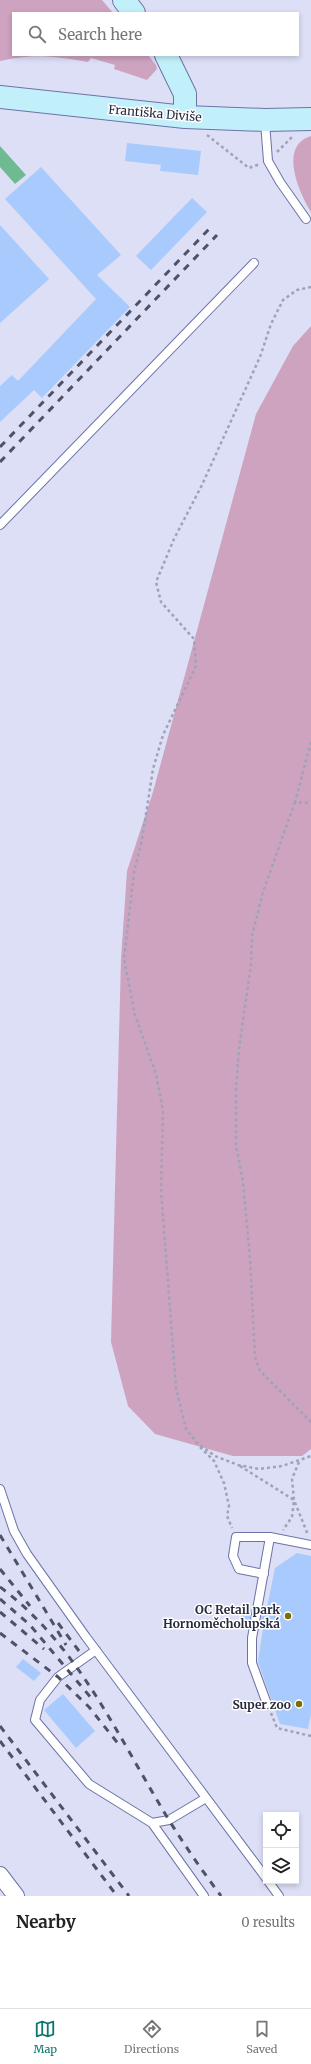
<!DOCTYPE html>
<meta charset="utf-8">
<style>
body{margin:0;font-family:Merriweather,serif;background:#f2f2f2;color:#222}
.controls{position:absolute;right:12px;bottom:12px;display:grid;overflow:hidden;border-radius:0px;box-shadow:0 2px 6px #0003}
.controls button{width:36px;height:36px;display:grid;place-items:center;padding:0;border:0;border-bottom:1px solid #e0e0e0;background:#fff;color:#222;font:20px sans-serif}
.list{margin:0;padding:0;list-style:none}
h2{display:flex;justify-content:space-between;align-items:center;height:52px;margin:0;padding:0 16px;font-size:17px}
h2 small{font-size:13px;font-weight:400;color:#767676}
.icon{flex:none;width:22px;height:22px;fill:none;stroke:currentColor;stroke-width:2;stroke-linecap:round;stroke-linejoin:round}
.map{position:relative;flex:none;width:311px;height:1896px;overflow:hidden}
.search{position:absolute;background:#fff;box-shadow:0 2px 6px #0003;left:12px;right:12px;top:12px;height:44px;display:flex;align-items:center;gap:10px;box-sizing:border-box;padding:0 14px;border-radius:0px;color:#767676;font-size:15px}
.sheet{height:112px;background:#fff}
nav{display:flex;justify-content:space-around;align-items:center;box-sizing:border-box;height:56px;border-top:1px solid #e0e0e0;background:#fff;font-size:11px;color:#767676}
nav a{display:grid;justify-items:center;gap:2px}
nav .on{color:#0f766e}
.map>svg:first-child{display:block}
.green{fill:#cea3c0}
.water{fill:#6ebb91}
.building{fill:#a9cafc}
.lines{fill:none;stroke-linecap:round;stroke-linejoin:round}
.lane-casing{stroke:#6d73a5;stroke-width:10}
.street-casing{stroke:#6d73a5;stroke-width:18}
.secondary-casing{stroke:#6d73a5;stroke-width:24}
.path{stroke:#9fa2b8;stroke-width:2.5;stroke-dasharray:3 3;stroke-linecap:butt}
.lane{stroke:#fff;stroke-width:8}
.street{stroke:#fff;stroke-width:16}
.secondary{stroke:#c1f0fb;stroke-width:22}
.rail{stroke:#4f5167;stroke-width:3;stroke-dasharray:7 7;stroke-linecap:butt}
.poi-dot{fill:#7c6c06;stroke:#fff;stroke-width:1.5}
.labels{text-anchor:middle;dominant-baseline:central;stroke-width:3;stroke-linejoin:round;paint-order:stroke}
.street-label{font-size:12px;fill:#27293e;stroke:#fff}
.poi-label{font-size:12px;font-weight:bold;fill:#27293e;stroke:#fff;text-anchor:end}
</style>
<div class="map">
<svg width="311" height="1896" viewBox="0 0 311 1896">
<rect width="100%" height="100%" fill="#dcdff6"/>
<path class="green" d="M0,0h102l11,13h-100v42h135l8,10 1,4 -10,11 -33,-11 1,-4 -24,-7 -3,4c-33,-6 -55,-9 -88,-1z
M311,136v76c-12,-20 -33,-66 0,-76z
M311,326v1123l-9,7h-69l-78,-22 -27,-28 -17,-64 10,-383 6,-88 26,-79 103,-378 37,-68z"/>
<path class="water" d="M0,146l26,29 -11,9 -15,-17z"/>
<path class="building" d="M127,143l74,8 -3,24 -38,-4 1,-6 -36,-4z
M41,167l80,88 -24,20 33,32 -88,91 -8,-8 -34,32v-36l12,-11 6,6 78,-82 -91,-100z
M192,198l15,14 -56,58 -15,-14z
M0,225l49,54 -49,44z
M297,1553l14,3v158l-3,15 -28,-5 -22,-62 5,-34 -3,-1 2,-16 4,1 9,-44z
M243,1608l9,1 -3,17 -9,-2z
M23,1659l18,14 -7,8 -18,-14z
M63,1694l32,37 -19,17 -32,-38z"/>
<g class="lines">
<g class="lane-casing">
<path id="lane" d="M265,122l3,39 12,21 26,37
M0,525l254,-262
M0,1489l14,42 13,23 59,83 180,241
M264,1574l-25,-5 -6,-13 3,-19h34
M96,1650l-38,27 -18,23 -5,20 54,64 63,39 52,73
M267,1704l-15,-41v-25l18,-101 41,8
M152,1823l17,-3 37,-22
M268,1881l11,15"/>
</g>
<g class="street-casing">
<path id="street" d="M0,1875l16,21"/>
</g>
<g class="secondary-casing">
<path id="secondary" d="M124,0l10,13
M166,55l19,39v23
M0,97l185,20 80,3 46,-1"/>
</g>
<path class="path" d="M207,135l42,33 11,-4
M277,152l16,-16
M311,287l-14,3 -14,10 -12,24 -11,33 -58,128 -28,54 -18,43 5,20 33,37 2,27 -33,69 -10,34 -11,71 -8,32 -10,87 11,56 21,59 7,37 -2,79 15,198 10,41 10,13 19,14 23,9 21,4 23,-3 29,-10
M311,742l-16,60 16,1
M295,802l-32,90 -11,44 -1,28 -12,85 -3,39v58l7,36 7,76 5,99 5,14 51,51
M200,1447l14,14 10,22 5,23 -2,10 5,12
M299,1462l-7,17 2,21 14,35
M240,1466l54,34 -2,17 -9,13
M271,1713l6,15 34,8"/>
<use href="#lane" class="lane"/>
<use href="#street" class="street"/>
<use href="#secondary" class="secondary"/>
<path class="rail" d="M0,447l211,-220
M0,462l217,-227
M0,1535l66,110
M0,1569l30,37
M0,1587c73,54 112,137 157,213 19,33 41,65 64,96
M0,1599l30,26 62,74
M0,1612l44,37
M58,1623l21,28
M0,1633l58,44 31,30 31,39
M0,1726l129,170
M0,1741l117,155"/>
</g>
<g class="poi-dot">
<circle cx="288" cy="1616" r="4"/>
<circle cx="299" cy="1704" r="4"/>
</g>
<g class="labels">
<g class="street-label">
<text transform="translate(155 113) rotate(5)">Františka Diviše</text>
</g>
<g class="poi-label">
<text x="280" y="1609">OC Retail park<tspan x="280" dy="14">Hornoměcholupská</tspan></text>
<text x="291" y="1704">Super zoo</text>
</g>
</g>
</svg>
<div class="controls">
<button><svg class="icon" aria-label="locate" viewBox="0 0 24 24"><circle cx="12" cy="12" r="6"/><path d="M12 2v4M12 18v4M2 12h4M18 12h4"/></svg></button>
<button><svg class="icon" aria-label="layers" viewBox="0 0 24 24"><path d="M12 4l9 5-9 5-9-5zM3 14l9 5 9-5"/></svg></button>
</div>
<div class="search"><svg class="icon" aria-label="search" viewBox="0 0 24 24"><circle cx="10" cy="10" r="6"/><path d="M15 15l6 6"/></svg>Search here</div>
</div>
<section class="sheet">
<h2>Nearby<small>0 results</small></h2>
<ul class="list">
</ul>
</section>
<nav>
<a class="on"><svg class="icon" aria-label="map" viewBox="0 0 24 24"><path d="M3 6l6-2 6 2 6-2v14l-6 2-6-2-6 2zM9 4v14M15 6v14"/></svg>Map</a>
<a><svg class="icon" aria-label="directions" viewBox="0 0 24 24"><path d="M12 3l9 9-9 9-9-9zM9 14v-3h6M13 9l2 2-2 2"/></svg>Directions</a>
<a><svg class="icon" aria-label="saved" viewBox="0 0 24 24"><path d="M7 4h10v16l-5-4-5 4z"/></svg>Saved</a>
</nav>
